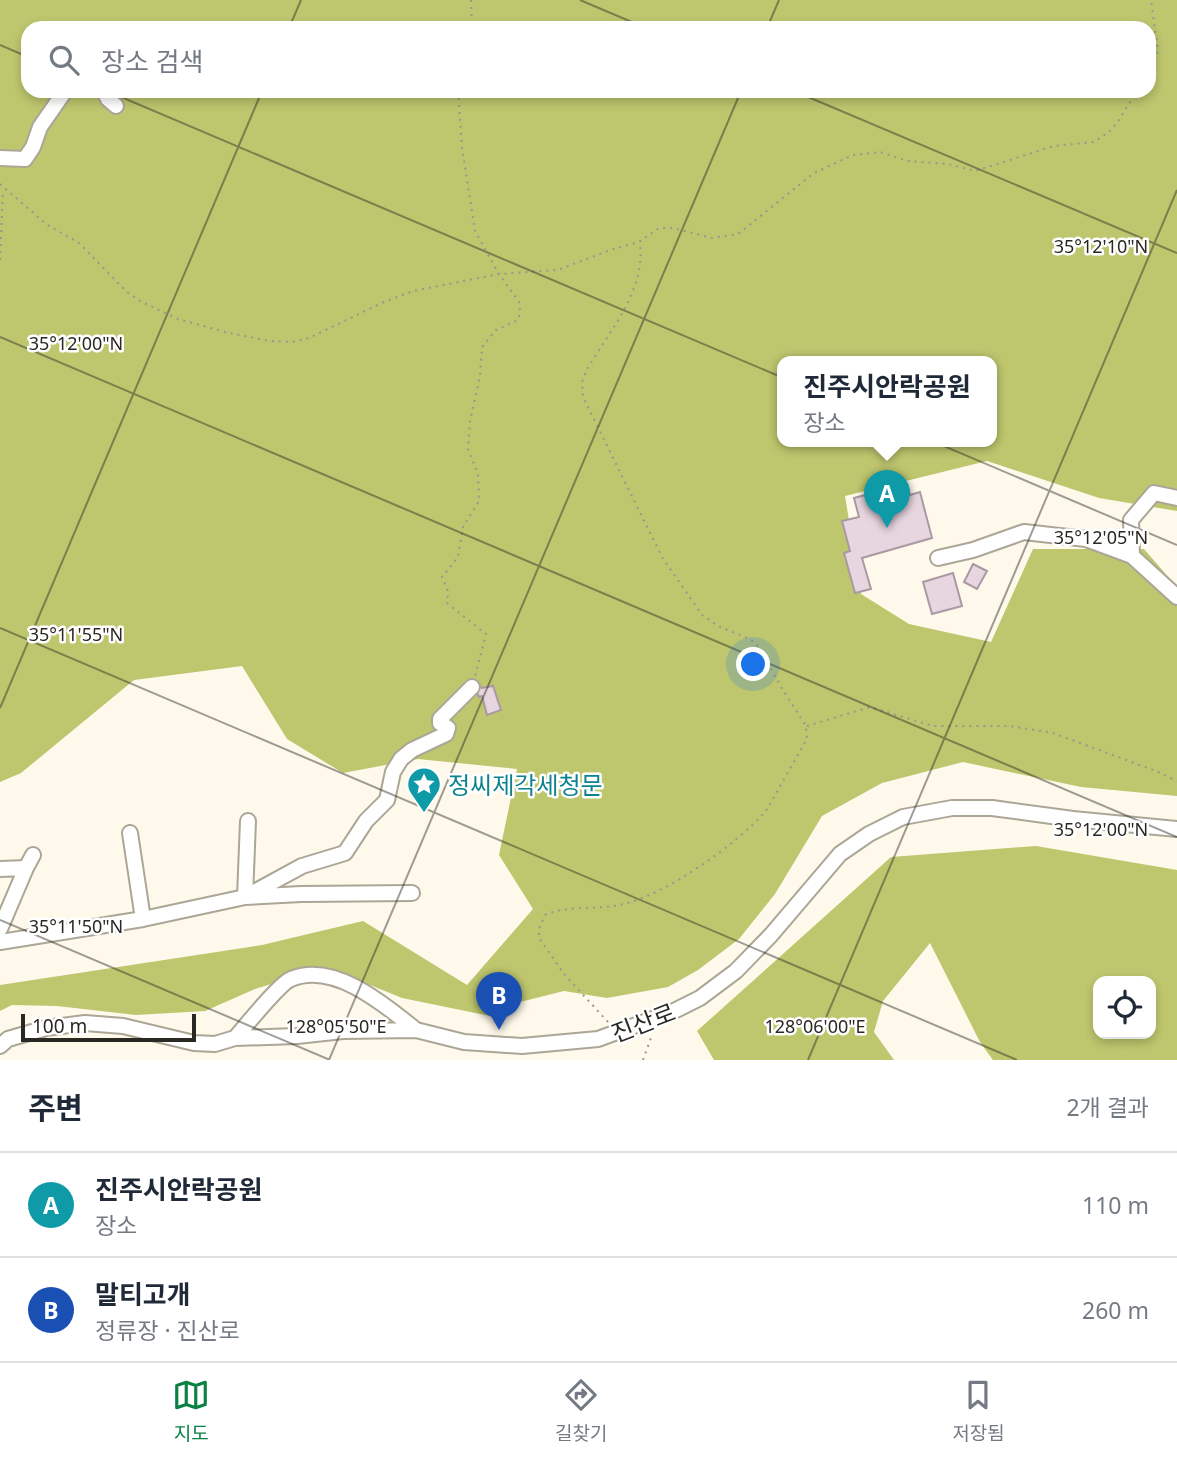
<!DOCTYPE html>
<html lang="ko">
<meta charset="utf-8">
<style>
body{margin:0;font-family:"Noto Sans","Noto Sans KR",sans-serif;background:#f2f2f3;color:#1f2937}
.controls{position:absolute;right:21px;bottom:21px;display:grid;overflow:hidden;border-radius:14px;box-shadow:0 4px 10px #0003}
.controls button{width:63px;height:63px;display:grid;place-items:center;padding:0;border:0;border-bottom:2px solid #e0e1e3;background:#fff;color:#1f2937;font:35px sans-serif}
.scale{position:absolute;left:21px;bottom:18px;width:175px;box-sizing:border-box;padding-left:7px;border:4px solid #2a2822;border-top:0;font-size:19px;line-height:24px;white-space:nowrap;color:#2a2822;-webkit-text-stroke:5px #fff;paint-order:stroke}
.you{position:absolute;left:754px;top:665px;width:24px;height:24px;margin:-18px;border:5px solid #fff;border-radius:50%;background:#1a73e8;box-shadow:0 0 0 10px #1a73e833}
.badge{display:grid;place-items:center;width:46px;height:46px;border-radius:50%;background:#0b8043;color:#fff;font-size:23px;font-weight:700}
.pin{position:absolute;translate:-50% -58px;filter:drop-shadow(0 2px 4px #0008)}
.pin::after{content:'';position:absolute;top:37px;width:24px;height:21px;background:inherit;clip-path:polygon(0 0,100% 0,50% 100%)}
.popup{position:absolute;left:777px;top:356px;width:220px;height:91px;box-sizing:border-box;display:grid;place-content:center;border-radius:14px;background:#fff;filter:drop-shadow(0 2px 5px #0005);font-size:23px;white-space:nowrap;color:#747a83}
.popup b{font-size:26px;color:#1f2937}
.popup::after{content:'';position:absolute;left:50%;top:100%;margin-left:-14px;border:14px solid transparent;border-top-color:#fff}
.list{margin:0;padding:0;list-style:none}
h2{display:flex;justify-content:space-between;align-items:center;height:91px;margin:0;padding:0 28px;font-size:30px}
h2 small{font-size:23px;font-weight:400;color:#747a83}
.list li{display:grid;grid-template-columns:46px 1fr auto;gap:21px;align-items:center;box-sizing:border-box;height:105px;padding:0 28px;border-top:2px solid #e0e1e3}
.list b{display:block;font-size:26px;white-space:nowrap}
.list p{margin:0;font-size:23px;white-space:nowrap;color:#747a83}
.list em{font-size:23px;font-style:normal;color:#747a83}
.icon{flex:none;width:38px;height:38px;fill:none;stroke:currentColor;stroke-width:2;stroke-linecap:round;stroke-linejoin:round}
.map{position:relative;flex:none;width:1177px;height:1060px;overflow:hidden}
.search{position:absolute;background:#fff;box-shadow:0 4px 10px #0003;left:21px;right:21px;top:21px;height:77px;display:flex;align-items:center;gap:18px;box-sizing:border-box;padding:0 24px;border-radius:21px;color:#747a83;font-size:26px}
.sheet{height:301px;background:#fff}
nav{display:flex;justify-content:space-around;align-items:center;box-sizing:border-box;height:98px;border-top:2px solid #e0e1e3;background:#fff;font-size:19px;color:#747a83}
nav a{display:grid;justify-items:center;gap:4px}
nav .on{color:#0b8043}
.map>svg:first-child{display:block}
.forest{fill:#bec66e;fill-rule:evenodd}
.building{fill:#e7d5df;stroke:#aa99a2;stroke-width:2}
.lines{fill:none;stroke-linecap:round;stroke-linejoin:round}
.minor-casing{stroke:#aca696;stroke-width:18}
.path{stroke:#9b978d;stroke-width:2;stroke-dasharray:2 5;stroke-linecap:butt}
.minor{stroke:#fff;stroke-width:14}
.ticks{fill:none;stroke:#2a2822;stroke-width:2;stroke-opacity:0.45}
.labels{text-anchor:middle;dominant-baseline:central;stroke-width:5;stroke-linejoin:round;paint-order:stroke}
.culture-label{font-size:24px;fill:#0d838f;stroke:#fff;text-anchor:start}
.street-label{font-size:24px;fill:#2a2822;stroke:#fff}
.ticks-label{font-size:18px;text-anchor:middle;fill:#2a2822;stroke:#fff;stroke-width:5;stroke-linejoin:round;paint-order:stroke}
</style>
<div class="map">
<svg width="1177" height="1060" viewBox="0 0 1177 1060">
<rect width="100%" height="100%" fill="#fef9eb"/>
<path class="forest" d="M0,0h1177v511l-78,-13 -112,-37 -142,35 16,98 48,30 82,18 42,-93h111l33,38v209l-96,-9 -118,-25 -81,21 -60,33 -47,78 -36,45 -41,31 -30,17 -61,11 -43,-7 -44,11 -30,14 -88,-18 -54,-22 -54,1 -39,12 -50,22 -69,4 -79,-9 -45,-1 -12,6v-26l262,-40 101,-24 104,64 66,-76 -34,-54 18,-86 -99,-10 -75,14 -56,-34 -45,-73 -108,14 -113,93 -21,9zM28,28h1121v63h-1121zM782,362h210v80h-210z
M1036,846l141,24v190h-184l-13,-18 -50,-99 -47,58 -9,31 20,28h-180l-17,-29 194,-174zM1151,981v53h-53v-53z"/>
<path class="building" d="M907,484l3,11 10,-3 12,46 -70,20 9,31 -16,4 -11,-40 6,-2 -8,-30 17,-4 -5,-19z
M973,564l14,7 -10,18 -13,-7z
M953,573l9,33 -30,8 -9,-32z
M480,686l2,2 11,-2 8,24 -14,5 -5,-19 -3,1 -4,-9z"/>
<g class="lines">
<g class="minor-casing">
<path id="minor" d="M104,91l4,8 8,7
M0,158l25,1 8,-12 7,-20 25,-36
M1132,556l-1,-36 23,-27 23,5
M938,558l35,-8 51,-18 62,7 46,17 45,41
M248,821l-3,76 57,-31 43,-13 21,-32 21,-21 6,-28 8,-13 11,-9 34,-16 2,-6 -8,-5v-4l32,-32
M130,833l13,86
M0,869l26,-1 7,-13
M0,929l26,-61
M0,942l143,-23 102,-22 56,-3 111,-1
M235,1038c9,-10 45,-55 56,-59 43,-18 94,26 125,51
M0,1046l8,-7 38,-11 39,-5 38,3 71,17 21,1 20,-6 62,-2 46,-5 73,-1 48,12 58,4 76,-7 74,-27 28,-14 36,-27 35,-36 69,-81 29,-20 34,-17 49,-9h40l81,11 104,10"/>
</g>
<path class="path" d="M471,0l1,28
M1149,73l9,-22 -7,-51
M458,91l4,57 13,83 24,43 20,28 1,10 -2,8 -22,10 -14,17 -2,29 -10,45 -2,28 10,25 1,27 -16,26 -5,30 -16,20 6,14 -1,12 39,31 -11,42
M0,184l46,40 33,19 48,49 13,9 38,18 47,13 44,9 23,1 17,-4 75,-36 29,-11 86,-17 59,-4 52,-20 29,-8 20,-14h14l39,10 26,-4 76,-61 39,-18 27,-3 28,9 40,3 27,7 79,-25 40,-4 15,-10 8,-9 20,-32
M0,260l3,-70
M807,726l63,-19 63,19h77l43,7 103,38 21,10
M608,1022l-44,-48 -25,-36v-9l6,-14c22,-10 50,-5 74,-10 44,-8 117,-60 147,-94l41,-72 -1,-13 -25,-39 -21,-39 -10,-9 -30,-12 -18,-12 -40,-58 -79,-160 -1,-15 5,-13c23,-38 59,-80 53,-126
M643,1060l9,-25"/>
<use href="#minor" class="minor"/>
</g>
<path class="ticks" d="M580,0l66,28M289,28l12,-28M767,28l12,-28M0,45l28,12M107,91l1070,454M794,91l383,162M0,337l1177,500M0,628l1017,432M0,708l262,-617M0,920l330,140M329,1060l412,-969M808,1060l369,-870"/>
<defs>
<g id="sight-pin" transform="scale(1.75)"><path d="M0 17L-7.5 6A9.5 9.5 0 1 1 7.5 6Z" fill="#0f9aa8" stroke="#fff"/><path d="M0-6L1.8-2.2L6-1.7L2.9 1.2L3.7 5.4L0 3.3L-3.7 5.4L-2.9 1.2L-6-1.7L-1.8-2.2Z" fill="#fff"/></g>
</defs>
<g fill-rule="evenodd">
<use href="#sight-pin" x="424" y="784"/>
</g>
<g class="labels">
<g class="culture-label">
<text x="448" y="784">정씨제각세청문</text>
</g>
<g class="street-label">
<text transform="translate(643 1022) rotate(-21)">진산로</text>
</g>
</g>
<g class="ticks-label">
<text x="1101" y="253">35°12'10"N</text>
<text x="76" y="350">35°12'00"N</text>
<text x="1101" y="544">35°12'05"N</text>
<text x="76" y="641">35°11'55"N</text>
<text x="1101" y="836">35°12'00"N</text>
<text x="76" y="933">35°11'50"N</text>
<text x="336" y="1033">128°05'50"E</text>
<text x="815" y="1033">128°06'00"E</text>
</g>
</svg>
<div class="controls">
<button><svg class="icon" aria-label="locate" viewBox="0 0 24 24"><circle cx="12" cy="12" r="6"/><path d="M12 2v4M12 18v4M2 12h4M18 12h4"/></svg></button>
</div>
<div class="scale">100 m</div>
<div class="you"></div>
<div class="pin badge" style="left:887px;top:528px;background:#0f9aa8">A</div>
<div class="popup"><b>진주시안락공원</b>장소</div>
<div class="pin badge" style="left:499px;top:1030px;background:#1a4fb4">B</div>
<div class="search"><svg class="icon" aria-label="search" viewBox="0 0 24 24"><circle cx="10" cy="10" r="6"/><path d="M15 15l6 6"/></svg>장소 검색</div>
</div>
<section class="sheet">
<h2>주변<small>2개 결과</small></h2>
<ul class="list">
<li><span class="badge" style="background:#0f9aa8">A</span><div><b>진주시안락공원</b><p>장소</p></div><em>110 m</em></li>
<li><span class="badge" style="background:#1a4fb4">B</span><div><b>말티고개</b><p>정류장 · 진산로</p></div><em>260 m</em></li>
</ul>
</section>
<nav>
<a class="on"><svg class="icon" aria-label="map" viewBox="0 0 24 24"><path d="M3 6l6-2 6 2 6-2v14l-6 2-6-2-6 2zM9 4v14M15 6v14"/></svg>지도</a>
<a><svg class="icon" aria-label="directions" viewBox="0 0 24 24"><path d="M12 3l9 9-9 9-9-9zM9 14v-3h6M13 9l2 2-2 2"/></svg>길찾기</a>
<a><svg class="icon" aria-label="saved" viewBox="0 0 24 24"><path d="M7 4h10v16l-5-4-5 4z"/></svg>저장됨</a>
</nav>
